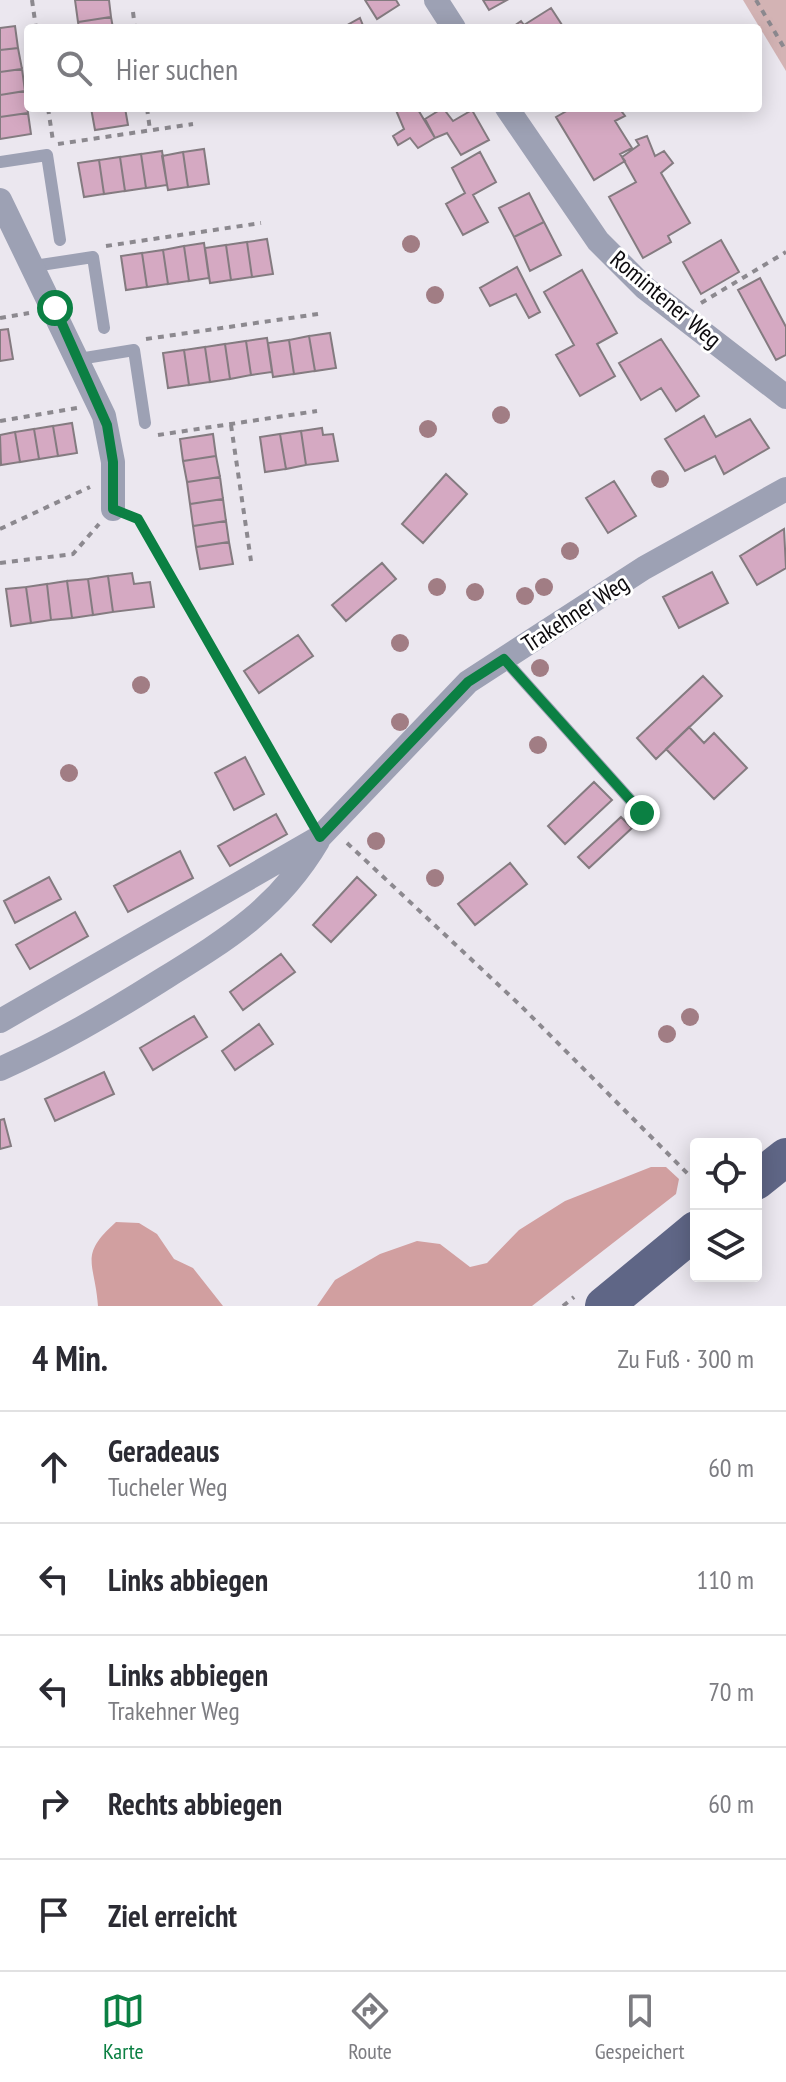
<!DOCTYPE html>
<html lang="de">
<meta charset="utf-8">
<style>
body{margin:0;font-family:"PT Sans Narrow",sans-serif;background:#f7f7f7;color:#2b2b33}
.controls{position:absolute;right:24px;bottom:24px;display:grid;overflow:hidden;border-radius:8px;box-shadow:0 4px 20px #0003}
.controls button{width:72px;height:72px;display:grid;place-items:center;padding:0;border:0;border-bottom:2px solid #e1e1e2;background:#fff;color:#2b2b33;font:40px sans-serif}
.stop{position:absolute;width:24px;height:24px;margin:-18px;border:6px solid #0b8043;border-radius:50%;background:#fff}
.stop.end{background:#0b8043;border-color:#fff;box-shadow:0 2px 8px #0008}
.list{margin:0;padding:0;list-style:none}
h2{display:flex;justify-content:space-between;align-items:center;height:104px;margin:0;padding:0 32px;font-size:34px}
h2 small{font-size:26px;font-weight:400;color:#7c7c81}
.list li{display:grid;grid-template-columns:52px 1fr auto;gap:24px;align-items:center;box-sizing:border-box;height:112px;padding:0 32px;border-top:2px solid #e1e1e2}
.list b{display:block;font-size:30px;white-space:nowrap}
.list p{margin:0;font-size:26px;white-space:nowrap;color:#7c7c81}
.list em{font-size:26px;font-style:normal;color:#7c7c81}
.icon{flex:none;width:44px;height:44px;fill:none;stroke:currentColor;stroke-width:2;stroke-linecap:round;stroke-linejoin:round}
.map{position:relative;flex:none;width:786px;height:1306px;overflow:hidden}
.search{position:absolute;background:#fff;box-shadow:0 4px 20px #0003;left:24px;right:24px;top:24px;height:88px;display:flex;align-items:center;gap:20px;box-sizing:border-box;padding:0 28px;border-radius:8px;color:#7c7c81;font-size:30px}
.sheet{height:664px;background:#fff}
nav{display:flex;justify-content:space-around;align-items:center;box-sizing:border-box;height:112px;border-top:2px solid #e1e1e2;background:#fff;font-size:22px;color:#7c7c81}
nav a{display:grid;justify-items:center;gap:4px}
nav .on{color:#0b8043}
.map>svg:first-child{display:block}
.green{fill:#d3b3b4}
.forest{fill:#d19fa0}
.building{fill:#d5a9c2;stroke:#847b80;stroke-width:2}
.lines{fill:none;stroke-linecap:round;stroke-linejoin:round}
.path{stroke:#8c898f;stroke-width:4;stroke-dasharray:6 6;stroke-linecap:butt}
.lane{stroke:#9da1b4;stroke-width:12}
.street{stroke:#9da1b4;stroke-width:24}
.primary{stroke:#5f6686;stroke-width:38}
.tree{fill:#a17d84}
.route{stroke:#0b8043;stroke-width:10}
.labels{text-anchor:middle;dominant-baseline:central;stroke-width:6;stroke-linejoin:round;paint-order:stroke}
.street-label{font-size:24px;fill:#0d0b0e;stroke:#fff}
</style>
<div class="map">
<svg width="786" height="1306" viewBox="0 0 786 1306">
<rect width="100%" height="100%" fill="#ebe7ef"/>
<path class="green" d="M743,0h43v71z"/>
<path class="forest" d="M651,1167h15l13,12 -3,15 -144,112h-215l18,-26 45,-26 37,-13 23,3 30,23 17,-4 32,-33 46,-29z
M116,1222l23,1 18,11 17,25 19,9 30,38h-125c-3,-44 -20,-50 18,-84z"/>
<path class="building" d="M75,0h34l2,17 -33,5z
M365,0h31l3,5 -22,14z
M483,0h24l-18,10z
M551,8l13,20h-53l10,-7 3,4z
M111,17l2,11h-34l-1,-6z
M360,18l4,10h-22z
M15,26l3,22 -18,2v-22z
M18,48l4,21 -22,3v-22z
M22,69l3,22 -25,4v-23z
M25,91l3,22 -28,4v-22z
M91,108h34l3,17 -33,5z
M395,108h22l18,30 -17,10 -8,-10 -12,7 -5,-9 11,-7z
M443,108l10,13 19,-11 17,30 -28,15 -14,-22 -12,5 -10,-19z
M572,108h47l6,8 -10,5 17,27 -12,6 5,7 -31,19 -38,-63z
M28,113l3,21 -31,5v-22z
M647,136l8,20 9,-5 9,12 -12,10 29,50 -22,13 3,6 -28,16 -34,-61 27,-15 -14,-25 17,-12 -3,-5z
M204,149l5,35 -21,3 -5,-35z
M162,151l5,34 -21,3 -5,-34z
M183,152l5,35 -20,3 -6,-34z
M480,152l16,30 -23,13 15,27 -25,13 -17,-31 19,-11 -13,-25z
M141,154l5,34 -21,3 -5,-34z
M120,157l5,34 -21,3 -5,-34z
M99,160l5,34 -20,3 -6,-34z
M529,193l15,29 -30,15 -15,-29z
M544,222l17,33 -31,16 -16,-34z
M267,239l6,35 -21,3 -5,-35z
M721,240l18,32 -38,22 -18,-32z
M247,242l5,35 -21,3 -5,-35z
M204,243l5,35 -20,3 -5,-35z
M226,245l5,35 -21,3 -5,-35z
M184,246l5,35 -21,3 -5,-34z
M163,250l5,34 -21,3 -5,-34z
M142,253l5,34 -21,3 -5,-34z
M517,267l23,45 -11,6 -13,-24 -26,12 -10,-18z
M582,270l35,63 -20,11 18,32 -35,20 -24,-41 18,-10 -30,-53z
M760,278l26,49v28l-10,5 -38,-70z
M8,329l5,30 -13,2v-31z
M330,333l6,35 -21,3 -6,-35z
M309,336l6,35 -21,3 -5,-34z
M267,338l5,34 -21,3 -5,-34z
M661,339l38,57 -23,15 -15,-23 -20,12 -22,-37z
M289,340l5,34 -21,3 -5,-34z
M246,341l5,34 -21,4 -5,-35z
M225,344l5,35 -20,3 -5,-35z
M205,347l5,35 -21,3 -5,-35z
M184,350l5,35 -21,3 -5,-35z
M704,416l12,21 34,-18 19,29 -45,26 -9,-18 -30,15 -20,-32z
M72,423l5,30 -19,3 -5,-30z
M53,426l5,30 -19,3 -5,-30z
M322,428l1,7 10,-1 5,27 -32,4 -5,-34z
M34,429l5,30 -19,3 -5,-30z
M301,431l5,34 -20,4 -6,-35z
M15,432l5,30 -19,3 -1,-30z
M213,434l3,22 -33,5 -3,-22z
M280,434l6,35 -21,3 -5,-35z
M216,456l4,21 -33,5 -4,-21z
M446,474l21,20 -44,49 -21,-19z
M220,477l3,22 -33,5 -3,-22z
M614,481l22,35 -28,17 -22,-35z
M223,499l3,22 -33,5 -3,-22z
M226,521l3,21 -33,5 -3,-21z
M784,529l2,39 -29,17 -17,-29z
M229,542l4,22 -33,5 -4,-22z
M382,563l14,16 -50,42 -14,-16z
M712,572l16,31 -49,25 -16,-31z
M132,573l2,11 16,-2 4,25 -41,5 -5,-36z
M108,576l5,36 -20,3 -5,-36z
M88,579l5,36 -21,3 -5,-37z
M67,581l5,37 -21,2 -4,-36z
M47,584l4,36 -20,3 -5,-36z
M26,587l5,36 -20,3 -5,-37z
M298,635l15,21 -54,37 -15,-22z
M703,676l19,20 -66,63 -19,-21z
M689,727l15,16 10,-10 33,35 -33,31 -48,-50z
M245,757l19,37 -30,16 -19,-37z
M594,782l18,18 -47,44 -17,-18z
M276,814l11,20 -57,32 -12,-20z
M621,817l11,11 -43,40 -11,-11z
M180,851l13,27 -65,34 -14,-26z
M510,863l17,21 -52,41 -17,-21z
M49,877l12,22 -46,24 -11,-22z
M357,877l19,18 -45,47 -18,-17z
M75,912l13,24 -58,33 -14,-24z
M281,954l14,18 -52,38 -13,-18z
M194,1016l13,21 -54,33 -13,-22z
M259,1024l14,20 -38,26 -13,-19z
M104,1072l10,22 -59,27 -10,-22z
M4,1119l7,27 -11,3v-29z"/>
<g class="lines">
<path class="path" d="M32,0l4,28
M756,0l30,51
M133,12l2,16
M48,108l5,33
M147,108l3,22
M58,144l135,-20
M106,246l155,-23
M701,303l85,-51
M0,318l29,-5
M146,339l172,-25
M0,421l77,-13
M231,425l20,136
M158,435l159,-24
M135,518l174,300
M0,529l90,-42
M0,563l73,-9 26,-30
M347,843l173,162 176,177
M563,1306l11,-9"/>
<path class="lane" d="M0,162l47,-7 13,85
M34,266l59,-9 11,71
M79,359l55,-9 11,73
M504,659l138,154"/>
<path class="street" d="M436,0l18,28
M507,108l91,133 47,47 141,109
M0,200l104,216 9,46v47
M0,1021l320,-184 148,-155 176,-114 142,-79
M0,1069c58,-26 106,-54 160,-88 66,-41 118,-72 158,-140"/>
<path class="primary" d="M756,1181l30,-24
M604,1306l92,-76"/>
</g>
<g class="tree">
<circle cx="411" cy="244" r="9"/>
<circle cx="435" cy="295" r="9"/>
<circle cx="501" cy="415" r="9"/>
<circle cx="428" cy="429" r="9"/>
<circle cx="660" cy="479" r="9"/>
<circle cx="570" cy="551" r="9"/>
<circle cx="437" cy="587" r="9"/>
<circle cx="544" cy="587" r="9"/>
<circle cx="475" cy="592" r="9"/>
<circle cx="525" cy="596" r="9"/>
<circle cx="400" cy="643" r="9"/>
<circle cx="540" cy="668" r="9"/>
<circle cx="141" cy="685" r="9"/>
<circle cx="400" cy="722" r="9"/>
<circle cx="538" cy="745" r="9"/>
<circle cx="69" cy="773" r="9"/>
<circle cx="376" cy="841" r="9"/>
<circle cx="435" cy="878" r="9"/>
<circle cx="690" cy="1017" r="9"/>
<circle cx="667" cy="1034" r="9"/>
</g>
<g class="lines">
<path class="route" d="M55,308l52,117 6,37v47l25,10 182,318 148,-155 36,-23 138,154"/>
</g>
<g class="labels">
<g class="street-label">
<text transform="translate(666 299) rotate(40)">Romintener Weg</text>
<text transform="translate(575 613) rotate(-33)">Trakehner Weg</text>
</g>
</g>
</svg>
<div class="controls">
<button><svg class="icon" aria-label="locate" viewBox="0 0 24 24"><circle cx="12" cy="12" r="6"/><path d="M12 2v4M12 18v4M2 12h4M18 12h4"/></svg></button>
<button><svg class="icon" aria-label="layers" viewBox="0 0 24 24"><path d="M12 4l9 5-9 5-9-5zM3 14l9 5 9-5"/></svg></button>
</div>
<div class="stop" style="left:55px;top:308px"></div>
<div class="stop end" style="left:642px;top:813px"></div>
<div class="search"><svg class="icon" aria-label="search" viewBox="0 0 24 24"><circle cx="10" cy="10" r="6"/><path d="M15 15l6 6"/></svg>Hier suchen</div>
</div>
<section class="sheet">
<h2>4 Min.<small>Zu Fuß · 300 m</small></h2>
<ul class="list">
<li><svg class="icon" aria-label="ahead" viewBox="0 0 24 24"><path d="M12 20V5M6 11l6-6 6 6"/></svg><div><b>Geradeaus</b><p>Tucheler Weg</p></div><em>60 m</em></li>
<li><svg class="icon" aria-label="left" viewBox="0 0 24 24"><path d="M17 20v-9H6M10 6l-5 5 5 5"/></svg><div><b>Links abbiegen</b></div><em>110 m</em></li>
<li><svg class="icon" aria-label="left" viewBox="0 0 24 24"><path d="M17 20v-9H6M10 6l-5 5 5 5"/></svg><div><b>Links abbiegen</b><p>Trakehner Weg</p></div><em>70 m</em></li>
<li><svg class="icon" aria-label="right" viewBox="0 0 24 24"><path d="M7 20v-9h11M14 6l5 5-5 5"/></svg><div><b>Rechts abbiegen</b></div><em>60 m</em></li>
<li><svg class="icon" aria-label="arrive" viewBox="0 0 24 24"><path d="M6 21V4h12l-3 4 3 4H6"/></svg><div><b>Ziel erreicht</b></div></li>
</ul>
</section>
<nav>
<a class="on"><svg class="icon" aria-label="map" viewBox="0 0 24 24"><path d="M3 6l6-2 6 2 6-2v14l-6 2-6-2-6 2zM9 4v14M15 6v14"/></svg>Karte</a>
<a><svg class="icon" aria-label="directions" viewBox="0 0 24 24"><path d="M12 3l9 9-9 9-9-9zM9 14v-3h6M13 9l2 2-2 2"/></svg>Route</a>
<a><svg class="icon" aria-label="saved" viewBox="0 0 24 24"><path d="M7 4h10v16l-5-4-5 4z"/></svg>Gespeichert</a>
</nav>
